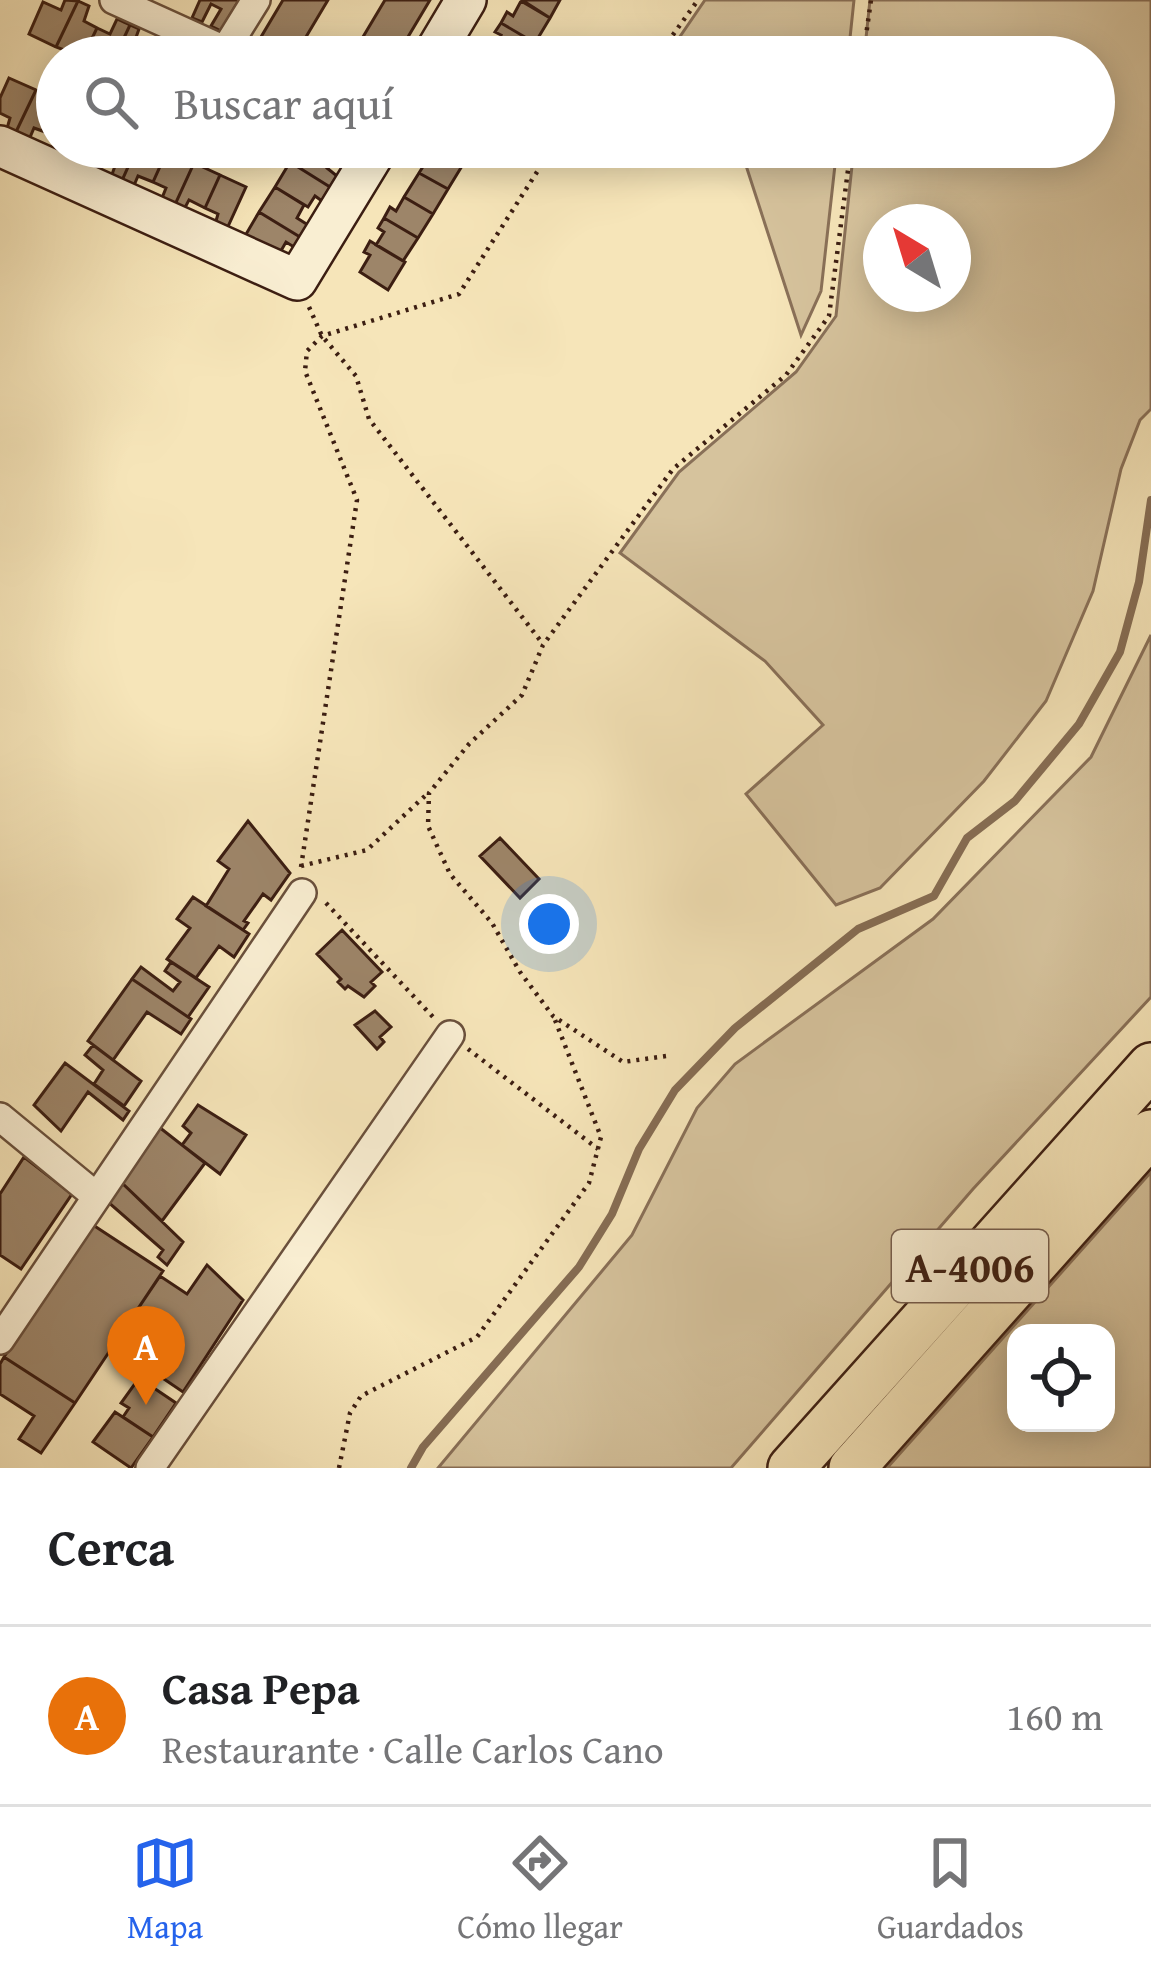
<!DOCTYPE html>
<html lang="es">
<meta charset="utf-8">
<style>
body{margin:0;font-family:"Gentium Book Plus",serif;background:#f6f6f6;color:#202124}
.controls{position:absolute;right:36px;bottom:36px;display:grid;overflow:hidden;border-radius:24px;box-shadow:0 6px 30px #0003}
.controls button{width:108px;height:108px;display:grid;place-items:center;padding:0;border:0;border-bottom:3px solid #e0e0e0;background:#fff;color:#202124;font:60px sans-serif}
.compass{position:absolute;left:863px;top:204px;width:108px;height:108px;border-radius:50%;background:#fff;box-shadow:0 6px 30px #0003;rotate:322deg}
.you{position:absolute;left:549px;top:924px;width:42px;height:42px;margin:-30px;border:9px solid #fff;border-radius:50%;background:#1a73e8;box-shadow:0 0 0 18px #1a73e833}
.badge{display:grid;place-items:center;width:78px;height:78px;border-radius:50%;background:#2563eb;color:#fff;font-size:39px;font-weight:700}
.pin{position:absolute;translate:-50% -99px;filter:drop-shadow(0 3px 6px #0008)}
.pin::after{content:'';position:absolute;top:63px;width:42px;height:36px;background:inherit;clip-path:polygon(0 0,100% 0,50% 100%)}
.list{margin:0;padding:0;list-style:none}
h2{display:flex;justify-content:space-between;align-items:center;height:156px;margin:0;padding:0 48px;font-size:51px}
h2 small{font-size:39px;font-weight:400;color:#757577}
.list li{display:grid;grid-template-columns:78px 1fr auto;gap:36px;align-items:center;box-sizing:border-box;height:180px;padding:0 48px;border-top:3px solid #e0e0e0}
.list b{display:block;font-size:45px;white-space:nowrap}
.list p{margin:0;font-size:39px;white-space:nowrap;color:#757577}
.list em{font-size:39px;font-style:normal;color:#757577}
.icon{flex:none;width:66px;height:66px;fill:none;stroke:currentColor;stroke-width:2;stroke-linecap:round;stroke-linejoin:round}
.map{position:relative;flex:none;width:1151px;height:1468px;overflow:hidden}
.search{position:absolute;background:#fff;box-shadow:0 6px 30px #0003;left:36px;right:36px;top:36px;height:132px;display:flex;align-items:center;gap:30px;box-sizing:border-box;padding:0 42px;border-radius:66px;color:#757577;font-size:45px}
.sheet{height:336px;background:#fff}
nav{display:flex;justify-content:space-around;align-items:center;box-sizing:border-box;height:168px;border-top:3px solid #e0e0e0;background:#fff;font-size:33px;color:#757577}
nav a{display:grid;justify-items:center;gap:6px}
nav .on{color:#2563eb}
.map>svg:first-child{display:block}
.green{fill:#d6c39d;stroke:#897058;stroke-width:3;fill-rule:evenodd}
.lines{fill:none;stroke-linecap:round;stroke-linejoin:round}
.stream{stroke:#866d54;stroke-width:8}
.building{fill:#9d8569;stroke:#3c1e12;stroke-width:3}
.street-casing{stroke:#6a503c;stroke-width:32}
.secondary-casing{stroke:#3c1e12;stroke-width:44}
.primary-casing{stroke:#3c1e12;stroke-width:50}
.path{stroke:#3c1e12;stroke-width:4.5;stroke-dasharray:3 6;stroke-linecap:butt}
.street{stroke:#f9eed2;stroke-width:27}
.secondary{stroke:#f9eed2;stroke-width:39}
.primary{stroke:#f6e5b9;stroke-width:45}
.labels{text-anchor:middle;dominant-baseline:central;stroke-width:9;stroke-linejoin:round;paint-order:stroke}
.shield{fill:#f9eed2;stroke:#755c4c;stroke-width:3}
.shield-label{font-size:42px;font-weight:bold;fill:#3c1e12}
</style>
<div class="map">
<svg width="1151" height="1468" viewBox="0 0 1151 1468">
<rect width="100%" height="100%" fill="#f6e5b9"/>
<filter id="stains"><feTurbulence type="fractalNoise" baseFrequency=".00167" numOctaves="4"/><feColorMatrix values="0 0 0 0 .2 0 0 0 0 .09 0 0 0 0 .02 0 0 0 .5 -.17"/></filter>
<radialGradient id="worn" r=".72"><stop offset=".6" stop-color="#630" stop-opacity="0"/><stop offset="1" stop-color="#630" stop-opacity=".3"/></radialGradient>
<path class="green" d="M705,0h149l-6,57h-182z
M870,0h281v409l-11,11 -19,49 -28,122 -47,110 -62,80 -104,107 -44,17 -90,-111 77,-69 -58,-64 -145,-108 59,-81 117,-100 40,-56 18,-169h240v-90h-230zM953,222v72h-72v-72z
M740,147h97l-16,144 -20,44z
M1151,635v362l-178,192 -242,279h-293l194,-233 65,-127 38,-44 198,-145 158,-162z
M1151,1172v296h-264zM1016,1333h90v90h-90z"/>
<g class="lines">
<path class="stream" d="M411,1468l12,-21 156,-180 33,-53 27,-65 36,-59 60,-62 123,-99 76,-33 33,-58 48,-37 64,-77 41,-72 19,-70 12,-82"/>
</g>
<path class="building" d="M65,0l13,1 -22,46 -27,-13 14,-32 18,8z
M200,0h39l-18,31 -10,-5 10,-17 -10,-5 -9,18 -10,-4z
M328,0l-34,57h-17l-22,-10 28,-47z
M385,0h45l-34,57h-45z
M522,0h38l-10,18z
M78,1l11,5 -5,15 13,7 -14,29 -27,-10z
M521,1l29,17 -15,25 -34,-20 6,-11 6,4z
M117,19l13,6 -15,32h-32l14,-29 13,6z
M501,23l34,20 -9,14h-22l-12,-7 9,-15 -6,-3z
M130,25l9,4 -5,14 16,8 -3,6h-32z
M9,78l27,12 -22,46 -8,-4 4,-14 -10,-5v-15z
M36,90l21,10v13l-9,20 -14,-5 -6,14 -14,-6z
M105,147h32l-17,38 -10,-5 5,-14 -15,-7z
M137,147l30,4 -14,31 -15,-6 -6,14 -12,-5z
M299,147h22l13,8 -7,13 10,8 -7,11 -40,-25z
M434,147h39l-11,19z
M434,149l28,17 -14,23 -29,-16z
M167,151l27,12 -21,46 -13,-6 6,-15 -13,-6z
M290,162l40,25 -8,14 -7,-5 -7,11 -33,-20z
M194,163l26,12 -15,33 -16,-8 -7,13 -9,-4z
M419,173l29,16 -15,25 -29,-17z
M220,175l26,12 -21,46 -11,-5 4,-14 -13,-6z
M275,187l29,18 -7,13 11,7 -8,12 -41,-25z
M404,197l29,17 -15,24 -34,-20 6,-11 6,4z
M259,212l41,25 -6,10 -8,-5 -8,14 -33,-20z
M384,218l34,20 -15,23 -27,-16 8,-13 -6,-4z
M370,241l35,21 -17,28 -28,-18 10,-17 -6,-3z
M248,821l42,52 -19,27 -8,-6 -19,27 4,2 -5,7 -37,-24 23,-37 -11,-8z
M500,838l39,41 -19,19 -40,-42z
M193,897l56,37 -15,23 -15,-11 -23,32 -29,-19 23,-31 -13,-9z
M342,930l40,42 -11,10 4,4 -11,11 -16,-11 -3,3 -7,-7 3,-3 -24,-25z
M171,962l38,25 -21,30 -56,-38 9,-12 32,24 7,-9 -15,-11z
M132,979l59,40 -10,15 -34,-22 -34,48 -25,-19z
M375,1011l16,16 -11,10 4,5 -7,7 -22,-24z
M93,1045l48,36 -17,25 -30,-22 9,-14 -18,-15z
M65,1063l64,48 -6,9 -35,-28 -27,39 -27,-26z
M198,1105l48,30 -26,39 -38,-29 9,-12 -8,-7z
M159,1127l46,36 -43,58 -41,-39z
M24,1157l48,37 -51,75 -21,-14v-61z
M121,1182l62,60 -16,23 -9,-8 5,-7 -55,-48z
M93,1225l70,46 -88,132 -71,-46z
M207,1265l36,35 -60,92 -44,-30 22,-31 -12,-8 -11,17 -15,-9 37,-55 27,18z
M4,1357l71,46 -34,50 -22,-14 15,-23 -34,-22v-30z
M139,1378l37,25 -23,34 -30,-20 6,-9 -8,-5z
M115,1412l38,25 -22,31 -38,-26z"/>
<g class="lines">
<g class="street-casing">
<path id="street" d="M114,0l126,57
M225,50l31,-50
M0,1117l96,79
M0,1340l302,-447
M150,1468l300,-433"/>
</g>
<g class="secondary-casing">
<path id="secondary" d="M432,57l34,-57
M0,146l297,134 81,-133"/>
</g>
<g class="primary-casing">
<path id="primary" d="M791,1468l360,-402
M852,1468l299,-335"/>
</g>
<path class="path" d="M657,57l41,-57
M863,57l8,-57
M309,307l13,29 34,40 13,43 174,225
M301,866l66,-16 60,-56
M301,867l56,-367 -52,-129 2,-20 15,-15 137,-42 94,-147
M326,903l107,114
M468,1049l130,100
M666,1056l-43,6 -70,-46 -33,-44 -28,-49 -42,-49 -22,-48 1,-33 40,-49 53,-49 21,-50 130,-176 113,-94 43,-59 22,-169
M339,1468l11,-55 11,-17 116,-59 112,-154 12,-46 -46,-117"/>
<use href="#street" class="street"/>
<use href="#secondary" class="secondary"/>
<use href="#primary" class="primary"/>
</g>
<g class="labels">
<rect class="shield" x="892" y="1230" width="156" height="72" rx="9"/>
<g class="shield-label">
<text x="970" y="1266">A-4006</text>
</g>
</g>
<rect width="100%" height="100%" filter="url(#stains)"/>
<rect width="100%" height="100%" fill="url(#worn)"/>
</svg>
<div class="controls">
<button><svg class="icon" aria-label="locate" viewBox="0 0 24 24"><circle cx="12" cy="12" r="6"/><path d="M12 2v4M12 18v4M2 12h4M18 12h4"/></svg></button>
</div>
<svg class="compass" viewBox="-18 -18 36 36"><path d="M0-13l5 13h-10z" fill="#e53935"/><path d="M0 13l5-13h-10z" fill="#757577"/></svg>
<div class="you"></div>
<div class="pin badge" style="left:146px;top:1405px;background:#e8710a">A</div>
<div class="search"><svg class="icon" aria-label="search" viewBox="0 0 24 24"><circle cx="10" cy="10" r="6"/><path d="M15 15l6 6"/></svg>Buscar aquí</div>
</div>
<section class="sheet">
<h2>Cerca<small></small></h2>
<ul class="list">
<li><span class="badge" style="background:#e8710a">A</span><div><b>Casa Pepa</b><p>Restaurante · Calle Carlos Cano</p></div><em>160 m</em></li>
</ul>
</section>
<nav>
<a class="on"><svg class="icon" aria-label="map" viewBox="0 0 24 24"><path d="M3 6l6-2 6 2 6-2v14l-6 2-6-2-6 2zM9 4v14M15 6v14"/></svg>Mapa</a>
<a><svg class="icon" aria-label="directions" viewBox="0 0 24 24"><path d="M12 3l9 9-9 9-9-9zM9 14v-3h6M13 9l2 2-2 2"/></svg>Cómo llegar</a>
<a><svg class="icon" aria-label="saved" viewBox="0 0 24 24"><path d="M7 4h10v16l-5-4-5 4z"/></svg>Guardados</a>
</nav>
